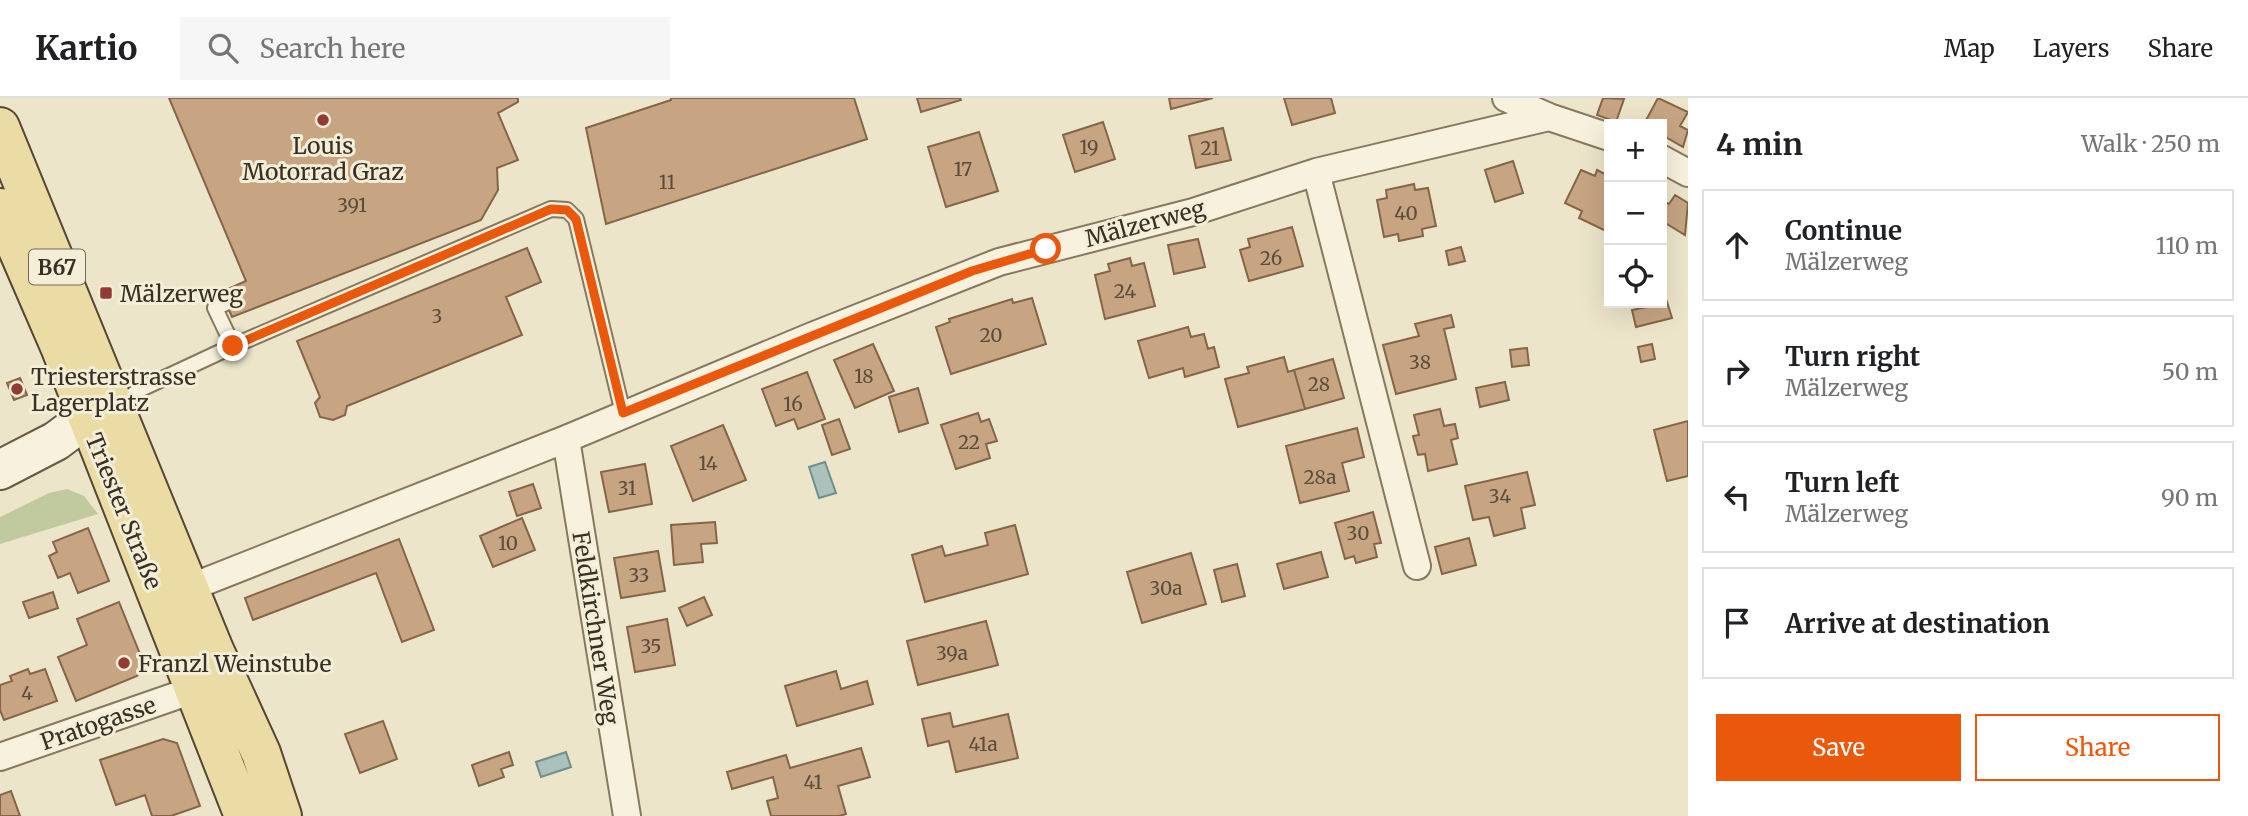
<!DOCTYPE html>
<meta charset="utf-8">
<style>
body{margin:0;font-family:Merriweather,serif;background:#f6f6f6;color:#202124}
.controls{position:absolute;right:21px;top:21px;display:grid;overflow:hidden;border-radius:0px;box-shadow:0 7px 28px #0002}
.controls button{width:63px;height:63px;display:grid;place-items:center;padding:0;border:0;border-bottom:2px solid #e0e0e0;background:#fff;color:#202124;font:35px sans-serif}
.stop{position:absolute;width:21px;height:21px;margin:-16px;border:5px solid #ea580c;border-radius:50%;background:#fff}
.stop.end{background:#ea580c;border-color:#fff;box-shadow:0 2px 7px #0008}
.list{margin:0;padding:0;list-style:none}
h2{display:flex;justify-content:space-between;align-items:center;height:91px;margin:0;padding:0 28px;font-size:30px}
h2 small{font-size:23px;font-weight:400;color:#757577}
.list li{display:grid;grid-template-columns:46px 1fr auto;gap:21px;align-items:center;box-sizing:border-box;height:112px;margin:0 14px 14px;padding:0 14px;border:2px solid #e0e0e0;border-radius:0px}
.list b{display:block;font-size:26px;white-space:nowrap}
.list p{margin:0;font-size:23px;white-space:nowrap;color:#757577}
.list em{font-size:23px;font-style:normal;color:#757577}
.actions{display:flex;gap:14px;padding:21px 28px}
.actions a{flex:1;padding:16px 0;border:2px solid #ea580c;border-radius:0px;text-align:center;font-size:24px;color:#ea580c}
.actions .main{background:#ea580c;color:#fff}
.icon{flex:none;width:38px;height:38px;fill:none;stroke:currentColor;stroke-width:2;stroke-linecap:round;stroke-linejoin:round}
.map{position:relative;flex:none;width:1688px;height:718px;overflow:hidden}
header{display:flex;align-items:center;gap:42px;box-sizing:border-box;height:98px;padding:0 35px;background:#fff;border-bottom:2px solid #e0e0e0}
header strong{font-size:33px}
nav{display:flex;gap:38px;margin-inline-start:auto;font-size:24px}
.search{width:490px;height:63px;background:#f6f6f6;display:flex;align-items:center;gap:18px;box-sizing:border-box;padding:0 24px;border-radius:0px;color:#757577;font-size:26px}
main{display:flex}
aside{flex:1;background:#fff}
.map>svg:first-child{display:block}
.green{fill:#c1ca9e}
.water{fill:#aac1bc;stroke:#718f8a;stroke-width:2}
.building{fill:#c7a583;stroke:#856547;stroke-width:2}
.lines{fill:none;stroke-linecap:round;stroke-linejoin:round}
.service-casing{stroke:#87785f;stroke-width:18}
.minor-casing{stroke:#87785f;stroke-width:30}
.secondary-casing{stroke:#695942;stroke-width:42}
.primary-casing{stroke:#564633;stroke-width:42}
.service{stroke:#f7f1dd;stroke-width:14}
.minor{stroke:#f7f1dd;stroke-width:26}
.secondary{stroke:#f7f1dd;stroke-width:38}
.primary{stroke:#ebdba5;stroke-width:38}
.route{stroke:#ea580c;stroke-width:9}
.poi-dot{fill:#923b34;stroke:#f4eed9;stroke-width:2.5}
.labels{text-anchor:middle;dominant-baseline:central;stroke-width:6;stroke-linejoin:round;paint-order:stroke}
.number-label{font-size:19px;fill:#5c4c3a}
.shield{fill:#f4eed9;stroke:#716859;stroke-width:2}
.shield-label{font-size:21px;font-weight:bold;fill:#392f22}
.poi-label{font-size:23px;fill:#392f22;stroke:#f4eed9;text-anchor:start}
.street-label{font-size:23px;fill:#392f22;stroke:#f4eed9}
</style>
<header>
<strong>Kartio</strong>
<div class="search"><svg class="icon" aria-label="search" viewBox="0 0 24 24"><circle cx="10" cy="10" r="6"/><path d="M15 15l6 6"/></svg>Search here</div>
<nav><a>Map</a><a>Layers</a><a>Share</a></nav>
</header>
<main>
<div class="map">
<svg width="1688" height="718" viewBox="0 0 1688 718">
<rect width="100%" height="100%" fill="#ece5ca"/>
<path class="green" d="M67,391l17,7 14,18 -98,30v-27l49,-24z"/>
<path class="water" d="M825,364l11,31 -17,5 -10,-31z
M566,654l5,15 -30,10 -5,-15z"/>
<path class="building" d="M169,0h349v4l-20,11 20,47 -21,8 1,22 -17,30 -249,97 -11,-25 25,-11z
M671,0h183l13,41 -261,85 -20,-96 85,-28z
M917,0h43l1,2 -40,12z
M1169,0h44l-42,11z
M1284,0h47l4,15 -43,12z
M1603,0l21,1 -8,23 -19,-7z
M1658,0l30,14 -8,14 8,4 -5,17 -21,-12v-11h-18z
M1103,24l12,37 -40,13 -12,-37z
M1223,30l8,32 -35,8 -7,-32z
M979,34l19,59 -52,16 -18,-60z
M1513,63l10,32 -28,9 -10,-32z
M1581,72l14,6 2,-6 12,6 -1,56 -29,-14 3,-7 -17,-8z
M1414,86l1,6 13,-2 8,38 -14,3 1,7 -24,5 -1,-7 -14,3 -7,-37 10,-2 -1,-8z
M1675,97l13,8 -3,32 -23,-14v-21l7,4z
M1292,129l11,39 -54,15 -9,-31 10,-3 -2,-8z
M1198,141l7,28 -31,7 -6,-29z
M1461,149l4,14 -16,4 -3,-14z
M527,150l14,34 -35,15 16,38 -175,71 -2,9 -12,5 -13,-3 -5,-14 5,-6 -23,-56z
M1130,160l2,8 12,-3 11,43 -50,13 -10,-44 15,-4 -2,-7z
M1662,188l10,32 -36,9 -4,-17 15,-3 -1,-4h16z
M1032,200l14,46 -95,30 -15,-47 14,-5 -1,-3 63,-20 1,4z
M1451,217l3,12 -10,2 12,50 -60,15 -13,-49 36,-9 -4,-12z
M1188,229l3,10 13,-3 4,15 6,-2 5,20 -34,10 -2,-9 -34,10 -11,-37z
M873,246l21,47 -39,17 -21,-48z
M1652,246l3,15 -14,3 -3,-15z
M1527,250l2,17 -17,2 -2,-17z
M1284,259l4,15 6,-2 11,39 -67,18 -13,-48 24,-6 -2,-6z
M1333,261l11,39 -39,11 -11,-39z
M807,274l18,47 -27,10 -4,-10 -18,7 -14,-37z
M20,280l7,17 -13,5 -7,-17z
M1505,284l4,18 -29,7 -4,-19z
M918,290l10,35 -29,9 -10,-35z
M1440,311l4,17 11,-2 3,14 -7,2 6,24 -29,7 -3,-17 -7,1 -5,-19 6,-1 -5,-20z
M978,315l3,9 8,-3 8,22 -11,3 4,14 -34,11 -15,-44z
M839,321l11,30 -18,6 -10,-30z
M1688,323v55l-21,5 -13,-51z
M723,327l23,55 -53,21 -22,-55z
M1357,330l7,29 -22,6 7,28 -49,12 -14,-57z
M645,366l7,40 -43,8 -8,-40z
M1527,374l8,33 -14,3 4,20 -31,8 -5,-19 -16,3 -8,-34z
M533,386l8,24 -24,8 -8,-24z
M1373,414l8,31 -7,1 3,13 -21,6 -2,-7 -9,3 -10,-36z
M522,420l13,32 -42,17 -13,-31z
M715,424l2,21 -16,1 2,18 -29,3 -3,-40z
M1015,427l13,49 -103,28 -13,-47 30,-9 3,10 43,-11 -3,-12z
M88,430l21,53 -31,12 -8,-20 -12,5 -9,-22 8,-4 -4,-10z
M1469,440l7,27 -34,9 -7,-27z
M399,441l35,91 -32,12 -26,-69 -123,47 -8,-22z
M658,453l7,40 -44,7 -7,-40z
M1321,454l7,25 -44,12 -7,-25z
M1191,455l15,51 -64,19 -15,-51z
M1237,466l8,32 -23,6 -8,-32z
M53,494l5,16 -29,10 -6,-16z
M704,499l8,18 -25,11 -8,-18z
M119,504l25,62 -7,12 -61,25 -18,-44 29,-12 -10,-26z
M667,521l8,46 -40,7 -8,-45z
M986,523l12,44 -80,20 -11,-44z
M28,571l2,5 15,-5 12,32 -53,19 -4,-10v-25l12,-4 -2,-5z
M836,573l5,18 26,-8 6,23 -76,22 -12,-40z
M950,615l3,14 55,-13 10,44 -62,14 -7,-31 -21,5 -6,-27z
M383,623l14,38 -37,14 -15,-39z
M163,641l14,4 23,63 -29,10h-19l-7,-21 -29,10 -16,-45z
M861,650l9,29 -32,9 8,28 -7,2h-68l-4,-15 11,-3 -5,-21 -41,12 -5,-17 59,-17 4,13z
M509,654l4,13 -12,4 3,8 -25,9 -7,-21z
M11,693l9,25h-20v-21z"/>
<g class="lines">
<g class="service-casing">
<path id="service" d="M226,205l-11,5 18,38
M117,307l26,-17 90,-42 318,-137 16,1 9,9 47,194"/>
</g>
<g class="minor-casing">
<path id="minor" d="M1506,0l43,19 60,20
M1662,61l26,14
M1316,74l101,394
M566,341l61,377
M189,490l377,-149 246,-103 187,-74 194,-50 123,-40 233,-55
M0,659l196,-68"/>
</g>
<g class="secondary-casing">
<path id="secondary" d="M0,372l56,-29 31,-23 28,-13"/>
</g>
<g class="primary-casing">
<path id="primary" d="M0,29l214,523 47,103 21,63
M0,110l61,141 183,467"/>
</g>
<use href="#service" class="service"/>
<use href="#minor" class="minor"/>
<use href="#secondary" class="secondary"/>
<use href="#primary" class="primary"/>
</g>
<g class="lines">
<path class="route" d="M233,248l318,-137 16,1 9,9 47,194 349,-142 74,-22"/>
</g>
<g class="poi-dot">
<circle cx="323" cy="22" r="7"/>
<rect x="99" y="188" width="14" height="14" rx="3.5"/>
<circle cx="17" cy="291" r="7"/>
<circle cx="124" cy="565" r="7"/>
</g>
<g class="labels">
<g class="number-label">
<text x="1089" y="49">19</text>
<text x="1210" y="50">21</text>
<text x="963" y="71">17</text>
<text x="667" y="84">11</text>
<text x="352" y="107">391</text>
<text x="1406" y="115">40</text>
<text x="1271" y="160">26</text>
<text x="1125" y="193">24</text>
<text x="437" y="218">3</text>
<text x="991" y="237">20</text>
<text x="1420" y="264">38</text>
<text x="864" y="278">18</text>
<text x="1319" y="286">28</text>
<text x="793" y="306">16</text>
<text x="969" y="344">22</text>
<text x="708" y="365">14</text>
<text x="1320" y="379">28a</text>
<text x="627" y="390">31</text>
<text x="1500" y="398">34</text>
<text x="1358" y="435">30</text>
<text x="508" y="445">10</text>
<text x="639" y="477">33</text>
<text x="1166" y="490">30a</text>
<text x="651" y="548">35</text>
<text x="952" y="555">39a</text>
<text x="27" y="595">4</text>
<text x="983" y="646">41a</text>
<text x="813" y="684">41</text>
</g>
<rect class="shield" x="29" y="151.5" width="56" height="35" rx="5"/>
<g class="shield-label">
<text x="57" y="169">B67</text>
</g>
<g class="poi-label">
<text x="323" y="47" text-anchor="middle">Louis<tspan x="323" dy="26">Motorrad Graz</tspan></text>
<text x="120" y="195">Mälzerweg</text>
<text x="31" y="278">Triesterstrasse<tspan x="31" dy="26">Lagerplatz</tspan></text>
<text x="138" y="565">Franzl Weinstube</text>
</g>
<g class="street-label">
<text transform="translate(1145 125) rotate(-15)">Mälzerweg</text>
<text transform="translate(124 413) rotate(68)">Triester Straße</text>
<text transform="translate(596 530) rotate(81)">Feldkirchner Weg</text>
<text transform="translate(98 625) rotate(-19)">Pratogasse</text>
</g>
</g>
</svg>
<div class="controls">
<button>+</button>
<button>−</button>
<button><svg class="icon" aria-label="locate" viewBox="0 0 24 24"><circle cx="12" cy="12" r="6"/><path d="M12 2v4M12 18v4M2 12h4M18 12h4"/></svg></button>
</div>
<div class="stop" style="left:1046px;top:151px"></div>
<div class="stop end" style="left:233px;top:248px"></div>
</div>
<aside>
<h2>4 min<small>Walk · 250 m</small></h2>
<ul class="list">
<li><svg class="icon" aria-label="ahead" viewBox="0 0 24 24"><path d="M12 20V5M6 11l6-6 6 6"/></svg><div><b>Continue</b><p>Mälzerweg</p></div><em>110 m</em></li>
<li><svg class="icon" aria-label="right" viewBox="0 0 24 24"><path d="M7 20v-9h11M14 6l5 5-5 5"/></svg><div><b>Turn right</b><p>Mälzerweg</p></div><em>50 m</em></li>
<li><svg class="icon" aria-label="left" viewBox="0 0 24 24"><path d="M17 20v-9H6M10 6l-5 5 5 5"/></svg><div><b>Turn left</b><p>Mälzerweg</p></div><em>90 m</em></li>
<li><svg class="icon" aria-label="arrive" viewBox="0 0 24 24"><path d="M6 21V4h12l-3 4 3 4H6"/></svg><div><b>Arrive at destination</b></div></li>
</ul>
<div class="actions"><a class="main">Save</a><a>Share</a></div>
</aside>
</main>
